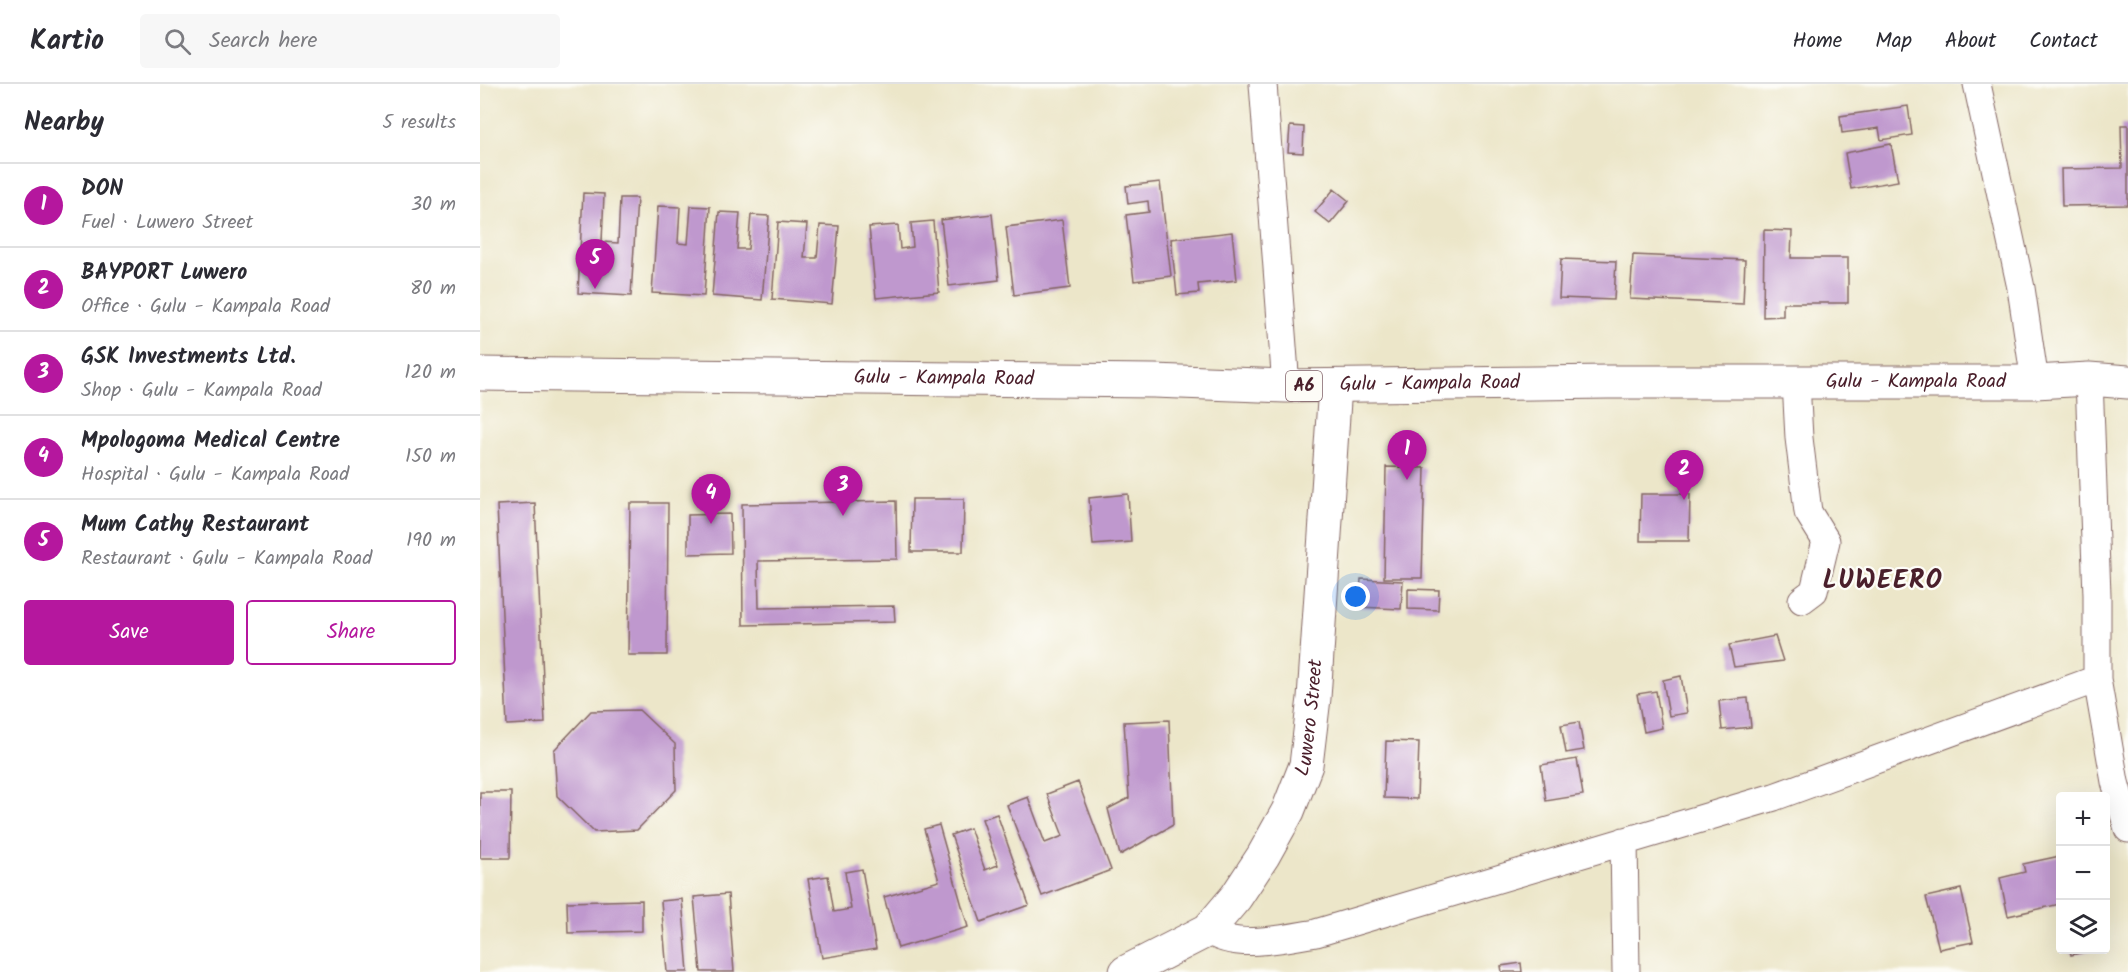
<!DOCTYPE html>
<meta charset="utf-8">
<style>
body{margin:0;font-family:Kalam,sans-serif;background:#f7f7f7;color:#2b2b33}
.controls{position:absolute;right:18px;bottom:18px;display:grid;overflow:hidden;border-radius:6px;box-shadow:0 6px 24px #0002}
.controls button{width:54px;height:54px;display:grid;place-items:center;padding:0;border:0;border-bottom:2px solid #e1e1e2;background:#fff;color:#2b2b33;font:30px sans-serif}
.you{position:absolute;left:876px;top:513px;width:21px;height:21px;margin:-15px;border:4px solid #fff;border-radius:50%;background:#1a73e8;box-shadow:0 0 0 9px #1a73e833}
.badge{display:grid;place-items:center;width:39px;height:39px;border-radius:50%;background:#b5179e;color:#fff;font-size:20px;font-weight:700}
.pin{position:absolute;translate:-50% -50px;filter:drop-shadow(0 2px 3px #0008)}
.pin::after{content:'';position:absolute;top:32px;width:21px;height:18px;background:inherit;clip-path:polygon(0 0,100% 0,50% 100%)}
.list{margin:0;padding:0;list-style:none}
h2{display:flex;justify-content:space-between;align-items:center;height:78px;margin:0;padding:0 24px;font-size:26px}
h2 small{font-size:20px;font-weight:400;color:#7c7c81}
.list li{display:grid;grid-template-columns:39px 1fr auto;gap:18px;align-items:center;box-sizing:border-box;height:84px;padding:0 24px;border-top:2px solid #e1e1e2}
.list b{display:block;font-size:22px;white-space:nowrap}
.list p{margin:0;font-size:20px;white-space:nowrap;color:#7c7c81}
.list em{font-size:20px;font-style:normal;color:#7c7c81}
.actions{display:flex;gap:12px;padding:18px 24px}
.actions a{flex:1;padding:14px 0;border:2px solid #b5179e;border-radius:6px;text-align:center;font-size:21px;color:#b5179e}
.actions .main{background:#b5179e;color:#fff}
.icon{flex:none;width:33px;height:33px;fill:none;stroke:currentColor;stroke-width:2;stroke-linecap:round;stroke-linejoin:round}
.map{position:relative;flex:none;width:1648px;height:888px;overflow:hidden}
header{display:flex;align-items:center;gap:36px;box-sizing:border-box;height:84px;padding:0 30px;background:#fff;border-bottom:2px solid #e1e1e2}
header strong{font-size:28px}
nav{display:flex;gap:33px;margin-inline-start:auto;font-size:21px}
.search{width:420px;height:54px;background:#f7f7f7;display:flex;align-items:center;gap:15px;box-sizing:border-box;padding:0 21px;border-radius:6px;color:#7c7c81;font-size:22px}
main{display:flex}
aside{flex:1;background:#fff}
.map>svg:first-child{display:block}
.building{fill:#bf98ce}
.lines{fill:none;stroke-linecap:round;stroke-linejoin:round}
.minor-casing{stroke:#836562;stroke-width:29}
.secondary-casing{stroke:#836562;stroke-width:35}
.primary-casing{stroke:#836562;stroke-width:35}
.minor{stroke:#fff;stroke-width:27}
.secondary{stroke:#fff;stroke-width:33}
.primary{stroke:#fff;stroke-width:33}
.labels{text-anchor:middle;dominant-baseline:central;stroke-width:4.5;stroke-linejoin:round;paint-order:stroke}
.shield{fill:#fdfcf7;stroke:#806168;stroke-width:1.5}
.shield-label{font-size:18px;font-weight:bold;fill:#4a1f2b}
.street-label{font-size:20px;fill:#4a1f2b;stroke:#fdfcf7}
.district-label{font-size:26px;font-weight:bold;letter-spacing:1.5px;fill:#4a1f2b;stroke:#fdfcf7}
</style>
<header>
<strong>Kartio</strong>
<div class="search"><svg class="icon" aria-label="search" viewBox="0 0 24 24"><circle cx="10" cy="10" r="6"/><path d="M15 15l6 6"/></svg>Search here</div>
<nav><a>Home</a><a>Map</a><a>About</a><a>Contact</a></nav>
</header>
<main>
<aside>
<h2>Nearby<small>5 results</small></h2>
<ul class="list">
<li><span class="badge">1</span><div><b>DON</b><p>Fuel · Luwero Street</p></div><em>30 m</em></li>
<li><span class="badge">2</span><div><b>BAYPORT Luwero</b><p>Office · Gulu - Kampala Road</p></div><em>80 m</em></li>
<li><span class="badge">3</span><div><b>GSK Investments Ltd.</b><p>Shop · Gulu - Kampala Road</p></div><em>120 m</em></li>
<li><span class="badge">4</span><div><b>Mpologoma Medical Centre</b><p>Hospital · Gulu - Kampala Road</p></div><em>150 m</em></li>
<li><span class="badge">5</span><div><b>Mum Cathy Restaurant</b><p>Restaurant · Gulu - Kampala Road</p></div><em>190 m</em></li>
</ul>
<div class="actions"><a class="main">Save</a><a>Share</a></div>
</aside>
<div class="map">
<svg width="1648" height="888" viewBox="0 0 1648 888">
<rect width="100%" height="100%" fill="#fdfcf7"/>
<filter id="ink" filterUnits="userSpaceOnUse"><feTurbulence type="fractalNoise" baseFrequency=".0167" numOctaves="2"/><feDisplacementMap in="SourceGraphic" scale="12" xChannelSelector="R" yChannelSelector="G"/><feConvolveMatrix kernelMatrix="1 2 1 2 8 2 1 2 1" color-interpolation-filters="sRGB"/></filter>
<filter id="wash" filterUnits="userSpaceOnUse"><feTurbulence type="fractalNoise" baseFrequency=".008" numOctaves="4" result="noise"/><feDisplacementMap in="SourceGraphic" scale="24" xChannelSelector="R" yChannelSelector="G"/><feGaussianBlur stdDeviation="1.35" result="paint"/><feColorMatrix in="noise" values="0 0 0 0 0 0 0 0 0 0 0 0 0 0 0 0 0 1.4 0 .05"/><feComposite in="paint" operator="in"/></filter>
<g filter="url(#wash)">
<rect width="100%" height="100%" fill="#ece6c9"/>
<g id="blocks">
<path class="building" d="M1428,22l4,29 -31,5 -2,-12 -37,5 -2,-17z
M1641,41h7v80l-66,1 -1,-37 61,-1z
M810,42l14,1 -1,26 -15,-1z
M1411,60l7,37 -47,8 -6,-36z
M680,98l11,94 -37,5 -8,-66 23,-3 -1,-11 -20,3 -2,-18z
M854,105l15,12 -19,23 -15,-12z
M103,109l21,1 -2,48 16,1 2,-45h17l-6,98 -53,-3z
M178,122l22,1 -2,36 10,1 3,-38 19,1 -6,89 -52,-3z
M239,128l21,1 -3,36h11l3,-34 18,1 -7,84 -50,-4z
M512,130l7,66 -50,6 -8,-66z
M582,136l8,68 -56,7 -8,-68z
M453,137l6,71 -63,6 -7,-71 29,-2 2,24 13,-2 -2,-24z
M298,138l29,2 -3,34h13l3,-33 19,1 -7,78 -60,-5z
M1284,146l28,1 -1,27h57v45h-65v13l-20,1z
M752,148l5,48 -39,4 1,9 -22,2 -6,-56z
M1153,171l112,5 -2,44 -113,-5z
M1081,175l55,2 -2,39 -55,-2z
M906,383l39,1 -3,110h-38z
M648,410l3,48 -38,3 -4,-47z
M1161,410h49l-1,47h-49z
M432,415h52l-1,53h-52z
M416,417l1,58 -139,2 1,47 135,-2 1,16 -152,3 -1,-121z
M55,419l10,220 -38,2 -10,-220z
M150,419h38l-1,152h-39z
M250,430l1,39 -43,1v-39z
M881,495l42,2 -2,28 -42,-2z
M928,505l31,1 -1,20 -30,-1z
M1295,552l8,25 -49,6 -5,-22z
M1201,592l6,37 -18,3 -6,-36z
M1176,607l6,37 -18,4 -7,-38z
M1268,614l3,29 -29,3 -3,-29z
M159,626l36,34 1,46 -39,40 -43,2 -37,-36 -3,-46 37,-39z
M689,636l4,105 -53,30 -12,-46 21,-11 -5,-76z
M1099,638l5,28 -18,3 -5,-28z
M906,657l33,1 -2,57 -33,-1z
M1097,675l6,36 -37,6 -5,-36z
M598,698l33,88 -69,26 -35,-91 21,-8 17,46 18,-7 -16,-42z
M0,708h31l-1,66h-30z
M517,730l32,91 -48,17 -30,-87 19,-7 15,42 13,-5 -16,-46z
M459,741l29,102 -70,21 -14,-51 55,-16 -15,-52z
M1580,772v48l-52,12 -8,-38 25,-6 -2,-8z
M382,785l14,80 -54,9 -14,-79 20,-3 6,36 17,-3 -6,-37z
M1481,805l12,53 -34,7 -13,-52z
M248,810l6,78h-33l-7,-75z
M202,815l6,73h-21l-6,-71z
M162,816v31l-74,2 -1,-31z
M1590,866h22l-21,5z
M1041,879l1,9h-20l-1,-6z"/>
</g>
</g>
<g filter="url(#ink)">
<use href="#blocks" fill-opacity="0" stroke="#836562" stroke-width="1.5"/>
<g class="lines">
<g class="minor-casing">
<path id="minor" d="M783,0l23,302
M1497,0l44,204 14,94
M1609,295l8,216v84l18,103 13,47
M1316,298l3,56 9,74 18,29 -12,50 -12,9
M1144,757l2,131
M728,846c27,21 77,8 108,3l458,-136 323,-118"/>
</g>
<g class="secondary-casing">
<g id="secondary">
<path id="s1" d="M646,888l82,-42 28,-33 27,-41 25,-45 18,-46 8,-67 21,-312"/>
</g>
</g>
<g class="primary-casing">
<g id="primary">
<path id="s2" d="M0,290l674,7 132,5 322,-4h427l54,-3 39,3"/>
</g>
</g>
<use href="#minor" class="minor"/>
<use href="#secondary" class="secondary"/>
<use href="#primary" class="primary"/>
</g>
</g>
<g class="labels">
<rect class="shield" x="806" y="287" width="36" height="30" rx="4.5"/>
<g class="shield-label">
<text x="824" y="302">A6</text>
</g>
<g class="street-label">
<text stroke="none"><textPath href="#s2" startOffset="464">Gulu - Kampala Road</textPath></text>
<text stroke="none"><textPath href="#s2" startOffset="1436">Gulu - Kampala Road</textPath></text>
<text stroke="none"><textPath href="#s2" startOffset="950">Gulu - Kampala Road</textPath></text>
<text stroke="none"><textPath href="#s1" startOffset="333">Luwero Street</textPath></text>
</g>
<g class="district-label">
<text x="1403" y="497">LUWEERO</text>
</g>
</g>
</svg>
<div class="controls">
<button>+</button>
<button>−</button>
<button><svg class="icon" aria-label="layers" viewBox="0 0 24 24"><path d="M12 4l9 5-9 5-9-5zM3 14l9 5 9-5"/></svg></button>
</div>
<div class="you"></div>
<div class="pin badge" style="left:927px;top:396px">1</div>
<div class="pin badge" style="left:1204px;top:416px">2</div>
<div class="pin badge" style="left:363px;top:432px">3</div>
<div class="pin badge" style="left:231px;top:440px">4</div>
<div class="pin badge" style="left:115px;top:205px">5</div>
</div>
</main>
